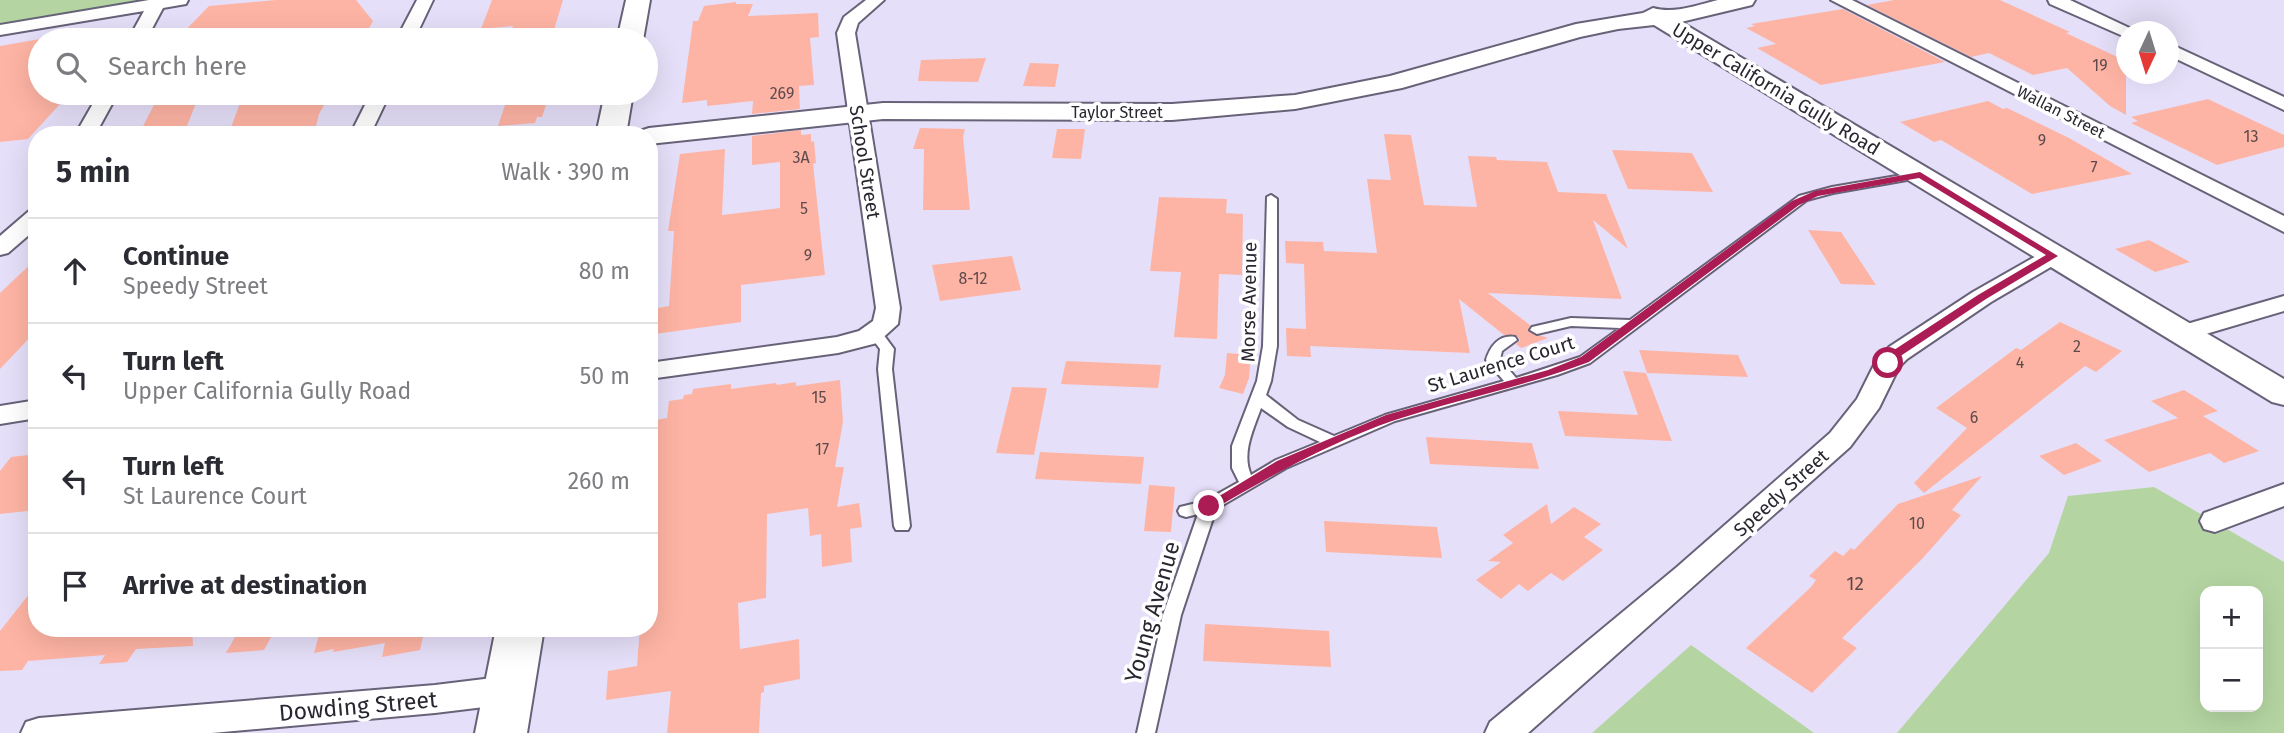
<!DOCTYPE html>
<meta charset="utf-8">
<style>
body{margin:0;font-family:"Fira Sans",sans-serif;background:#f7f7f7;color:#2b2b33}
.controls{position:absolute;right:21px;bottom:21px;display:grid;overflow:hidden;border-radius:14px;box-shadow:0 7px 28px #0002}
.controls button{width:63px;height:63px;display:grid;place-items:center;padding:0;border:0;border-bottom:2px solid #e1e1e2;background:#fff;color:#2b2b33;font:35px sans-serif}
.compass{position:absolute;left:2116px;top:21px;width:63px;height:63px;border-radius:50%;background:#fff;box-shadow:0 7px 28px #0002;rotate:184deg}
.stop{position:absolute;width:21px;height:21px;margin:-16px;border:5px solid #ab1b54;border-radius:50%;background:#fff}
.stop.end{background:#ab1b54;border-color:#fff;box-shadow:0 2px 7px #0008}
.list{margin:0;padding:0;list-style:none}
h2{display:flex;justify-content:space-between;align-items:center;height:91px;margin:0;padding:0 28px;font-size:30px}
h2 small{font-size:23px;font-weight:400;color:#7c7c81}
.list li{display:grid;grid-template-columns:46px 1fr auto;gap:21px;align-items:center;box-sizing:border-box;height:105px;padding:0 28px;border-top:2px solid #e1e1e2}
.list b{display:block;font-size:26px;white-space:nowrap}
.list p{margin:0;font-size:23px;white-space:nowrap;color:#7c7c81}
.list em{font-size:23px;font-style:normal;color:#7c7c81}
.icon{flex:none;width:38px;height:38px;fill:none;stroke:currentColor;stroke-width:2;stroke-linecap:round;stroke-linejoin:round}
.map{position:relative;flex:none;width:2284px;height:733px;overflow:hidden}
.search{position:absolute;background:#fff;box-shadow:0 7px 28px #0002;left:28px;top:28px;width:630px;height:77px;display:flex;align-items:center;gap:18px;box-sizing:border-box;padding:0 24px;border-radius:38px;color:#7c7c81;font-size:26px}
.panel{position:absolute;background:#fff;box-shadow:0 7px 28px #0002;left:28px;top:126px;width:630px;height:511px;border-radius:28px}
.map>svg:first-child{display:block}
.green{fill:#b4d5a2;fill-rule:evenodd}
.building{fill:#feb4a4}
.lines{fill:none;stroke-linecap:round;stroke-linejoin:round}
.service-casing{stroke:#686278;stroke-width:4}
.minor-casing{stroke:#686278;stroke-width:4}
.tertiary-casing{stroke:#686278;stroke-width:4}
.primary-casing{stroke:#686278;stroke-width:4}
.service{fill:#fff;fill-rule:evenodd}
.minor{fill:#fff;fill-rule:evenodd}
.tertiary{fill:#fff;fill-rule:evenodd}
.primary{fill:#fff;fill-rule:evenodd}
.route{fill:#ab1b54}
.labels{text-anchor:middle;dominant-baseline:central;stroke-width:7;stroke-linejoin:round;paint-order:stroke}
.number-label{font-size:16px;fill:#5e4a4d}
.far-street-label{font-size:16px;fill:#292630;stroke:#fff}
.street-label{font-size:19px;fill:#292630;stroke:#fff}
.near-number-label{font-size:19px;fill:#5e4a4d}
.near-street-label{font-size:23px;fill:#292630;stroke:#fff}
</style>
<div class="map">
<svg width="2284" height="733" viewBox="0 0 2284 733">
<rect width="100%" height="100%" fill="#e6dff9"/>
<path class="green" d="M0,0h164l-164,28z
M2154,487l130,75v171h-387l152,-180 19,-57zM2205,591h53v116h-53z
M1691,645l123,88h-222z"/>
<path class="building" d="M276,0h80l17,21 -6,11 -50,7 -1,-10 -29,6 -2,-4 -46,4 -2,5h-61l33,-34z
M492,0h71l-12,40h-43l5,-14 -32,3z
M1894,0h106l70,32 -4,1 60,28v54l-16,-9 -43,-38 -34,7 -44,-22 -18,4 -104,-52z
M736,2v2h17l-5,12 70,-3 1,24 -9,1 4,47 -15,1 1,23 -48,5 1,-13 -46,5v-6l-25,3 11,-82h5l6,-15z
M1843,9l102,53 -124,23 -64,-37 19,-4 -30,-16 9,-2 -4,-2z
M40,39v54h30l-42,46 -28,3v-96z
M986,58l-8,24 -60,-1 3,-21z
M1030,63l29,1 -4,23 -32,-1z
M166,93h34l-13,33 -48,8 17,-33 7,-1z
M244,93h87l-12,21 -3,12 -51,9h-37z
M509,93h41l-8,24h-5l-2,6 -37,3z
M2208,99l76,36v12l-67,18 -86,-42 7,-2 -7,-4z
M1988,101l15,8 4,-1 62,30 63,36 -100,20 -91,-54 -7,2 -34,-20z
M920,128l45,1 -2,8 7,73h-47l1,-61h-11z
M1057,129h28l-4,30 -29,-1z
M801,130v5l10,-1v8l3,-1 2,22 -3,1 12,111 -84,10v37l-86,12 3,-26 11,-2 5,-75h-6l12,-77 45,-5 -3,66 58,-7v-46l-28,3v-29z
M1384,134l27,1 13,70 53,2 -9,-51 28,1 1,3 50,2 11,30 48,2 22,55 -35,-29 29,79 -134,-6 42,32 -1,7 19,6 -27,10 -5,-4 4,-4 -3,-4 -13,-1 -45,-36 11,54 -160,-7 1,11 -24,-1 -1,-28 20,1 -2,-65 -18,-1 -1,-22 38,1 1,9 53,2 -10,-74 24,1z
M1612,150l80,3 21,39 -85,-3z
M1159,197l68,2 -1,14 17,1 -1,61 -23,-1 -2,65 -43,-2 7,-65 -31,-1z
M1808,230l33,2 35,53 -35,-1z
M2149,240l41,22 -35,10 -40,-23z
M1012,256l9,34 -81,11 -8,-36z
M37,258v72l-37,39v-76z
M2060,322l62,29 -26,21 -11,-6 -161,127 -10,-10 53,-55 -31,-20 80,-60 5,2z
M1639,350l99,5 10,22 -101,-4z
M1227,353l24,2 -2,23 -6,16 -24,-6 6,-13z
M1066,361l95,4 -3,23 -97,-4z
M1623,371l23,2 26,68 -107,-5 -7,-25 80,4z
M840,380l3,42 -8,45h9l-7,40 22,-4 3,24 -12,2 2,33 -30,5 -1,-33 -11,2 -2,-28 -41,6 -1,84 -28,5 2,46 59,-10 1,40 -36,7v6l-3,1 -2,40h-92l4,-42 -65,9 2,-29 29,-5 3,-38h9l1,-207 17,-3 2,-17 14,-2 1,-4 8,-1 1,-5 38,-5v5l45,-6 1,2 19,-3v4z
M1012,387l35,1 -13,67 -38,-2z
M2184,390l34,21 -15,5 56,35 -35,12 -14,-10 -61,19 -45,-32 74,-22 -27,-17z
M1426,437l106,6 7,26 -109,-5z
M2076,443l26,18 -38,14 -25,-19z
M1040,452l104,5 -3,27 -106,-5z
M37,454v56l-37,4v-43l11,-14z
M1982,476l-30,34 9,5 -39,44 -80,79 15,10 -45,45 -66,-45 65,-61 5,-7 -7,-4 26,-25 8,5 8,-8 3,2 44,-46z
M1149,485l26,2 -4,45 -27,-1z
M1547,504l4,20 23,-17 27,17 -17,13 19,13 -40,31 -12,-8 -23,18 -9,-7 -18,15 -25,-19 25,-18 -13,-1 25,-18 -10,-8z
M1324,521l113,6 5,31 -116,-6z
M37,584v44h155l1,18 -57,3 -9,13 -28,2 6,-9 -77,6 -6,9 -22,1v-40z
M1205,624l124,7 2,36 -128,-6z
M240,628h36l-12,22 -38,3z
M321,628h104l-5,22 -38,7 3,-14 -52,9 1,-3 -20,4z"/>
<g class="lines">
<g class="service-casing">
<path id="service" d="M1920,172l6,3 -2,2 -91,16 -26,7 -217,163 -33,12 -162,46 -109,47 -70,41 -35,106 -26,118h-18l26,-118 35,-101 -12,3 -6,-2 -2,-4 2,-4 25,-6 34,-19 -7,-14v-22l25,-65 6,-35 4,-149 4,-2 6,4v147l-6,35 -5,14 32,25 36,16 51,-21 119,-34 -18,-21c4,-13 13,-26 29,-23l2,3 -15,11 -2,8 16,19 64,-21 40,-29 -49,-2 -34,8 -7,-4 2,-3 39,-9 59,2 169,-124 33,-9zM1261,408l27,19 32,15 -44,18 -25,15c-10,-22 3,-47 10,-67z
M875,329l5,1 14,19 -2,20 18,157 -2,4h-12l-2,-4 -16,-157 2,-20 -12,-16z"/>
</g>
<g class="minor-casing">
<path id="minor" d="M149,0h39l-2,4 -23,4 -17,32h-18l16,-29 -144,24v-10z
M417,0h16l-19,40h-18z
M866,0h18l-26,23 -3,10 45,275 -2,16 -21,19 -39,10 -189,26v-16l188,-26 22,-6 14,-10 3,-13 -39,-275 7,-16z
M1831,0h21l432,216v16z
M2048,0h22l68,32h-12v5l-3,-1 -73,-32z
M2168,43l116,54v13l-116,-55z
M99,93h19l-23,42h-20z
M371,93h19l-20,42h-20z
M37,209v19l-29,25 -8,2v-19l29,-25z
M2053,249l8,2 4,5 -4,5 -70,41 -84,57 -8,8 -20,41 -29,39 -322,286h-43l5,-11 187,-155 153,-134 27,-34 18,-36 14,-16 84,-55 72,-41z
M2284,296v15l-102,30 -9,-3 -4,-5 4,-5z
M37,400v18l-37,6v-18z
M2284,484v22l-69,26 -11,-3 -4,-8 4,-8z
M509,676l12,4 5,10 -5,10 -12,4 -74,9 -223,20h-191l5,-11 13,-4 396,-33z"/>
</g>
<g class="tertiary-casing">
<path id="tertiary" d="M1718,0h37l-3,5 -71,17 603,357v26l-12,-3 -618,-377 -36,4 -38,8 -178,51 -107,21 -123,11 -289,-1 -234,25v-9h-12l3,-4 9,-3 234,-25 289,1 123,-9 95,-19 186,-52 67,-11 10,-5c22,6 44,-3 65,-8z"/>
</g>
<g class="primary-casing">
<path id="primary" d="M626,0h24l-7,40h-26z
M605,93h28l-7,42h-30z
M496,628h48l-17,105h-52z"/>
</g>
<use href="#service" class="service"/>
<use href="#minor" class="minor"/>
<use href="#tertiary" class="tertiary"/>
<use href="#primary" class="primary"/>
</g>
<path class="route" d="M1920,172l138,84 -72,43 -84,56 -10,10 -9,-2 11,-13 84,-55 68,-40 -127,-77 -101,18 -19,9 -210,157c-63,24 -130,37 -194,58 -64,22 -123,55 -181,89h-9l-2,-3 74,-45 109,-46 162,-45 33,-13 211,-156 23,-10z"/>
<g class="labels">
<g class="number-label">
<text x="2100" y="65">19</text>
<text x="782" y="93">269</text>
<text x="2251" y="136">13</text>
<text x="2042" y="140">9</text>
<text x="801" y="157">3A</text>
<text x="2094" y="167">7</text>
<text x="804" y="208">5</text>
<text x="808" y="255">9</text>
<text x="973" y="278">8-12</text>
<text x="2077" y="346">2</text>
<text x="2020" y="362">4</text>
<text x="819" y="397">15</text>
<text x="1974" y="417">6</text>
<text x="822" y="449">17</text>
<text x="1917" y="523">10</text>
</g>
<g class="far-street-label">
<text x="1117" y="112">Taylor Street</text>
<text transform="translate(2061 112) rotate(27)">Wallan Street</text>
</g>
<g class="street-label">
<text transform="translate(1776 89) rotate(31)">Upper California Gully Road</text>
<text transform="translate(865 162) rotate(81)">School Street</text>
<text transform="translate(1249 302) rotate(-89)">Morse Avenue</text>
<text transform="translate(1501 364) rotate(-17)">St Laurence Court</text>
<text transform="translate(1781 493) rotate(-42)">Speedy Street</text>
</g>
<g class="near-number-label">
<text x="1855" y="583">12</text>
</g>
<g class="near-street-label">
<text transform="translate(1152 612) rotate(-74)">Young Avenue</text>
<text transform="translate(358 706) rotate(-5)">Dowding Street</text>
</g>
</g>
</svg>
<div class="controls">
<button>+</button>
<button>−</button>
</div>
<svg class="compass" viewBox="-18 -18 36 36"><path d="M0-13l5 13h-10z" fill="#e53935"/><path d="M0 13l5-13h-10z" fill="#7c7c81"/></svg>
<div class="stop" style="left:1888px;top:363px"></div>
<div class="stop end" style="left:1209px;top:506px"></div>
<div class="search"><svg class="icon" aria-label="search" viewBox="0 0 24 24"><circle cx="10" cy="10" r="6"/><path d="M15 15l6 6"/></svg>Search here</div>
<section class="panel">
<h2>5 min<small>Walk · 390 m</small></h2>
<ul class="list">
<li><svg class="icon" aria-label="ahead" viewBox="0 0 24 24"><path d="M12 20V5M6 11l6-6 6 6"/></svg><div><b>Continue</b><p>Speedy Street</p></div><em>80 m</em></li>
<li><svg class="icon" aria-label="left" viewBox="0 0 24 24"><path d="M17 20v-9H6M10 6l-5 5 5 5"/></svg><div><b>Turn left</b><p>Upper California Gully Road</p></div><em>50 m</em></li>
<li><svg class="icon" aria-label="left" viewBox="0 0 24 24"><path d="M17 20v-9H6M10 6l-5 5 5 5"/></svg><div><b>Turn left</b><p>St Laurence Court</p></div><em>260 m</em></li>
<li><svg class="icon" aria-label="arrive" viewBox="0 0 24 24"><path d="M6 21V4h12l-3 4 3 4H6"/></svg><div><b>Arrive at destination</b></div></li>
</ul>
</section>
</div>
